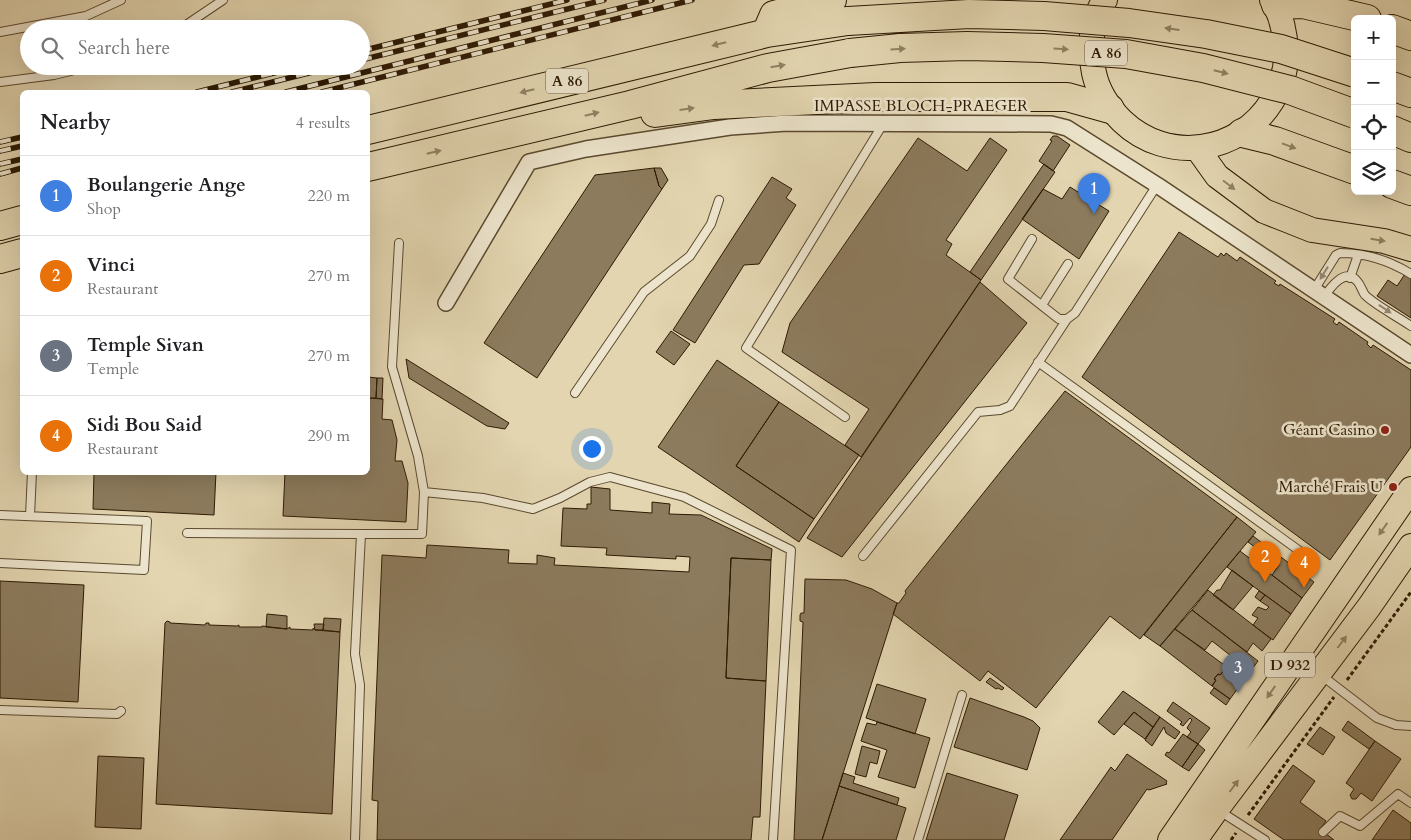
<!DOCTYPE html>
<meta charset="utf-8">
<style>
body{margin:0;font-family:Cardo,serif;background:#f6f6f6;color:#202124}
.controls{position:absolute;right:15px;top:15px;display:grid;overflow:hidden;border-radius:8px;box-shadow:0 5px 20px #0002}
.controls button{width:45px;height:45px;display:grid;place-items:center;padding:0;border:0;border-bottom:1px solid #e0e0e0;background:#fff;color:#202124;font:25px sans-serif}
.you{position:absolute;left:591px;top:448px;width:18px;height:18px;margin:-12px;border:4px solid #fff;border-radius:50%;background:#1a73e8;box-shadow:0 0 0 8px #1a73e833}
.badge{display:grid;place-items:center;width:32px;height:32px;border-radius:50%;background:#111827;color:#fff;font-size:16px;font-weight:700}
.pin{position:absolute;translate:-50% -41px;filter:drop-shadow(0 1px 2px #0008)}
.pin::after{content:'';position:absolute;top:26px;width:18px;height:15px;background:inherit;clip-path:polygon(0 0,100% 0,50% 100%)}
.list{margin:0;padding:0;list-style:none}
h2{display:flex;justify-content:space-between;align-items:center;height:65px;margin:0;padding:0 20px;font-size:21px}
h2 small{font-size:16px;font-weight:400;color:#757577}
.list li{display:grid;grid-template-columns:32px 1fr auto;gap:15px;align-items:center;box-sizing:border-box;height:80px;padding:0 20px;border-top:1px solid #e0e0e0}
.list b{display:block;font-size:19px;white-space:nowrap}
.list p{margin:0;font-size:16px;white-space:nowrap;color:#757577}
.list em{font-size:16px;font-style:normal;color:#757577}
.icon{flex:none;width:28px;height:28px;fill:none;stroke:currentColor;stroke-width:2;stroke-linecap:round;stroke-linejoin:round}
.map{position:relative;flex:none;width:1411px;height:840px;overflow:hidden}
.search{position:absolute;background:#fff;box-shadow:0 5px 20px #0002;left:20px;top:20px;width:350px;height:55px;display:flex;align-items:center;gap:12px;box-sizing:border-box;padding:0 18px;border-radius:28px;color:#757577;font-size:19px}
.panel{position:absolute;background:#fff;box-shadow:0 5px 20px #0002;left:20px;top:90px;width:350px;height:385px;border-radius:8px}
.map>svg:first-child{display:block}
.building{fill:#8c7b5d;stroke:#2e1a03}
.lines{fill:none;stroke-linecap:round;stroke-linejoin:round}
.service-casing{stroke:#5b492e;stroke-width:10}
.minor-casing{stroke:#5b492e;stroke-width:18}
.primary-casing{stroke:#2e1a03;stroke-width:26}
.motorway-casing{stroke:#2e1a03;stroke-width:30}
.path{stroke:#2e1a03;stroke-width:3;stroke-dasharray:4 2.5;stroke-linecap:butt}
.service{stroke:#ece4cc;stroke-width:8}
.minor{stroke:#ece4cc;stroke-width:15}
.primary{stroke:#e2d5b0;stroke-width:24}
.motorway{stroke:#e2d5b0;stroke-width:28}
.rail-casing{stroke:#2e1a03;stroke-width:5.5}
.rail{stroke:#ece4cc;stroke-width:4;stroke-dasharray:11;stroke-linecap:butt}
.motorway-bridge-casing{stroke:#2e1a03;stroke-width:30;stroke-linecap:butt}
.motorway-bridge{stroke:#e2d5b0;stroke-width:28}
.oneway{fill:#918162}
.oneway2{fill:#968972}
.poi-dot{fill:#8f2418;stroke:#ece4cc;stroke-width:2}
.labels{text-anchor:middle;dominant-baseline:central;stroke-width:5;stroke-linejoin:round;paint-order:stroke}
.shield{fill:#ece4cc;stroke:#67573f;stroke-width:1}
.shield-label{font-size:15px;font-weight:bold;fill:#2e1a03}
.street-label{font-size:16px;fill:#2e1a03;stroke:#ece4cc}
.poi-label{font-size:16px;fill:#2e1a03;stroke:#ece4cc;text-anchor:end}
</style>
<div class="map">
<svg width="1411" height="840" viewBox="0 0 1411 840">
<rect width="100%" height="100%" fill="#e2d5b0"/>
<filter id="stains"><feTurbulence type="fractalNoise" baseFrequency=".004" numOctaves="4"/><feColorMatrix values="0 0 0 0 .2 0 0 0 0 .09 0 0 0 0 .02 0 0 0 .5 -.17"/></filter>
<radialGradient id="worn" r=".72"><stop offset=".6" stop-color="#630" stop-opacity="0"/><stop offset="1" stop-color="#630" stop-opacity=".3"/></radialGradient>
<path class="building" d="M1053,136h4l13,9 -17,26 -14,-10 13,-20 -2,-1z
M918,138l49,33 23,-33 17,12 -61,90 6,4 -6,11 35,25 -120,177 -16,-12 24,-36 -87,-57 8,-29z
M1044,164l11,8 -74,108 -11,-8z
M654,168l5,18 3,3 -125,189 -53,-35 111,-168z
M654,168h7l7,12 -6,9 -3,-3z
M772,177l20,12 -6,9 10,7 -37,59 -15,1 -49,78 -22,-13z
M1070,187l39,24 -30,48 -57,-40 21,-30 19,10z
M1179,232l39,25 3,-4 3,3 2,-3 11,8 3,-4 36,24 -2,2 5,3 1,-2 55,35 -2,3 4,3 2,-3 29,20 -1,2 4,4 2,-3 38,25v77l-81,113 -248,-183z
M1405,274l6,4v40l-34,-22 11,-16 9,6z
M980,282l47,41 -185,234 -35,-19z
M671,331l19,13 -16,21 -18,-13z
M406,359l103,64 -4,6 -18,-3 -78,-48z
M717,360l62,42 -43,64 78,53 -15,23 -141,-95z
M368,377l9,1 -1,20h-8z
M377,378h6l-1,21 -6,-1z
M1065,391l172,126 -97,122 -30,-23 -74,92 -48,-37 -8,10 -87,-67 4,-11h2l7,-10 -1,-2z
M368,398l15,1 -1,20 10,1 5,20 -2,21h7l6,22 -2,39 -123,-6 2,-44h83z
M779,402l80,53 -45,64 -78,-53z
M94,472h122l-2,43 -121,-6z
M591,487l19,2v21l42,3v-11l18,2 -1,10 32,1 71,34 -1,11 -40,-2 -5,120 40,3 -6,136h-7l-2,23h-374l1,-39 -6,-1 10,-245 44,3 1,-13 82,5 -1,13 29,1v-9l18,3 -1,7 135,7 1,-15 -14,-1v3l-70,-4 1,-7 -46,-2 2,-38 24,1v-5h4z
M1237,517l19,15 -96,114 -16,-11z
M1253,536l61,46 -12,16 -30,-23 7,-10 -31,-23z
M1240,551l62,47 -11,16 -64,-47z
M731,558l40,2 -5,121 -40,-3z
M1232,570l21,16 -20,24 -20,-15 4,-5h3z
M805,579l41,1 26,9 25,14 -75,237h-28l9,-218 -3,-1v-6l1,-2h3z
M0,581l84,4 -6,117 -78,-4z
M1208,590l63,49 -9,12 -9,-8 -6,9 -55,-42z
M1259,591l6,4 -5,6 -5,-4z
M1265,595l26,19 -18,26 -20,-15 5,-7 -6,-3 6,-8 8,3 3,-3 -9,-6z
M1192,610l66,51 -14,19 -16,-13 7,-8 -23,-18 -7,9 -30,-21z
M267,614l20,2v13l-21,-2z
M324,618l17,1 -1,13 -17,-2z
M167,621l3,1v1l35,2 1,-2h3v2l28,1 2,-1v2h23v-1l25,3 3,-2v2l23,1v-2l2,2 25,2 -8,182 -176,-10 9,-181z
M314,624h10l-1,6h-8z
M1175,629l52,38 -7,8 -2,-1 -4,5 2,1 -4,6 -52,-40z
M1227,667l17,13 -14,19 -18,-13 4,-6 -2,-1 4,-5 2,1z
M990,678l14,10 -2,2 -4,-2 -2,1 -10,-7z
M877,684l49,15 -11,35 -49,-16z
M1214,688l16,11 -4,6 -16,-12z
M1123,691l37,26 -7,10 -19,-15 -20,23 -16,-13z
M970,698l54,19 9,4 7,7 -13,42 -73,-23z
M1173,702l37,26 -12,16 -11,-7 4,-5 -4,-4 5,-8 -2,-2 -7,8 -3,-2 2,-2 -15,-11z
M1134,712l19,15 -8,12 -21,-15z
M1160,717l20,15 -5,7 -9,-6 -2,-6 -12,19 -7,-6z
M1348,721l27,20 -6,8 -27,-19z
M877,722l53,16 -15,50 -37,-11 9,-27 -26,-9 6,-18 9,2z
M1320,727l15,10 -12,18 -16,-11z
M1183,734l15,10 -16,23 -17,-12 2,-3 2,1z
M1375,741l26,18 -29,42 -11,-8 -5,6h-4l-2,-4 4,-6 -8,-6z
M1198,744l7,6 -16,21 -7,-4z
M862,746l18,5 -3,13 -7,-2 -4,15 -11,-3z
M1127,754l40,27 -1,2 1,1 -18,6 -2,-1 -35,51h-52l51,-73 4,4z
M98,756l46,2 -3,71 -46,-2z
M1293,765l22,16 -15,21 26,19 -6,8 14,11h-50l-30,-21z
M843,773l12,4 -2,6 46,15 -2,7 -58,-19z
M947,773l71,22 -14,45h-78z
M839,786l67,22 -10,32h-74z
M1393,810l18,13v17h-39z"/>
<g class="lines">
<g class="service-casing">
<path id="service" d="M180,29l43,-29
M0,32l86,-16 35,-16
M0,82l54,-7 37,-9
M1032,239l-24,40 51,40h8l8,-6 82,-128
M399,243l-7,124 26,89 6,36
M1350,278l8,-23
M1314,290l22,-35 4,-2c25,0 50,8 71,21
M1324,297c6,-9 21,-30 33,-16 4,4 5,10 8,14 10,10 33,22 46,31
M1042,305l26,-41
M1038,362l270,195
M575,393l69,-101 46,-36 21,-32 8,-24
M845,417l-99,-69 137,-224
M0,515l147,6 -3,49 -144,-7
M30,516l2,-44
M187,533l174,1 -6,120 5,31 -5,155
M361,534h61l2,-42 59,6 50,11 27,-11 30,-16 20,-5 74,20 107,53 -18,290
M863,556l115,-144 22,-2 10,-4 57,-87
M1321,675l56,43 19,7 15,1
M0,710l117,4 4,-3
M1218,810l47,30
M1323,832l17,-16 20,10 38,-32 13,9
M918,840l44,-145"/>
</g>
<g class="minor-casing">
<path id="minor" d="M446,303l83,-141 57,-13 144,-22 57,-4 264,1 16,4 90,57 254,170"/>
</g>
<g class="primary-casing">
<path id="primary" d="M1105,0c-15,20 -16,50 -11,73 4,19 14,34 28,48 45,43 117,33 150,-20 9,-15 15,-33 14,-50 -1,-18 -4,-36 -14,-51
M1197,148l20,28 47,35 48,19 72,11 27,8
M1170,840l241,-351
M1195,840l22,-31 152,-202 42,-61"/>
</g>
<g class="motorway-casing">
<path id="motorway" d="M1276,5l27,-1 64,15
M768,29l6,-14 58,-15
M1392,29l19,7
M1392,86l19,7
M655,113l59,-8 162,-8h191l43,12
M368,130l399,-97 81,-12
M1392,130l19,8
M1242,133l33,8 80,29
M368,167l262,-62 138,-37 82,-15
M1392,184l19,7
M0,226l22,-6
M0,259l22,-6"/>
</g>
<path class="path" d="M1347,680l64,-88
M1248,815l86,-118
M1231,840l5,-7"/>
<use href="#service" class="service"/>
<use href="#minor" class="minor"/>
<use href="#primary" class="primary"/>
<use href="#motorway" class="motorway"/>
<g class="rail-casing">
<path id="rail" d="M361,51l206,-51
M361,60l243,-60
M197,92l105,-26
M232,92l105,-26
M286,92l366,-92
M322,92l370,-92
M0,142l22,-5
M0,151l22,-5
M0,164l22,-5
M0,174l22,-6"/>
</g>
<use href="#rail" class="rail"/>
<g class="motorway-bridge-casing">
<path id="motorway-bridge" d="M848,21l121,-7 75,2 85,7 77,11 75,15 74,24
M850,53l50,-5 67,-2 76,2 83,6 77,14 87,22 65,24"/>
</g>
<use href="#motorway-bridge" class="motorway-bridge"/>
</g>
<defs><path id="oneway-solid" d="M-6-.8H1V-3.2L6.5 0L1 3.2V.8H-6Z" transform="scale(1.25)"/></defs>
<g class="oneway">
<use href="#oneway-solid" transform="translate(1172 29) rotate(-172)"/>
<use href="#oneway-solid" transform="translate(719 44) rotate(166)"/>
<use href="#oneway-solid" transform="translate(898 49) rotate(-4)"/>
<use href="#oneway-solid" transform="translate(1061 49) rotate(4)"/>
<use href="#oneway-solid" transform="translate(778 66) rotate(-10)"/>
<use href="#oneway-solid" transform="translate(1221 72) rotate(14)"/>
<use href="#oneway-solid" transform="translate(527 91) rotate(166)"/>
<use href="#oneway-solid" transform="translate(687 109) rotate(-8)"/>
<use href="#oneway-solid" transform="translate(592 114) rotate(-14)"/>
<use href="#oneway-solid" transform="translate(1289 146) rotate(20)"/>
<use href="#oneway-solid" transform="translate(434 152) rotate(-13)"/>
<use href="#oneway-solid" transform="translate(1229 185) rotate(37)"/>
<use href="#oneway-solid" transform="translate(1378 240) rotate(9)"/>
<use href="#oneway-solid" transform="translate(1383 529) rotate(125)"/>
<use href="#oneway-solid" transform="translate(1342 642) rotate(-53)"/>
<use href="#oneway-solid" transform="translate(1271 692) rotate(125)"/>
<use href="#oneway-solid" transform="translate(1234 786) rotate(-53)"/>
</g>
<g class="oneway2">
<use href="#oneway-solid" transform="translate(1324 273) rotate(122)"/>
<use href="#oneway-solid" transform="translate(1385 309) rotate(34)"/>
</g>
<g class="poi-dot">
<circle cx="1385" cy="430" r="5"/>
<circle cx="1393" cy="487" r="5"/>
</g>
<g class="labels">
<g class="shield">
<rect x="1085" y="40.5" width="42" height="25" rx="4"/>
<rect x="546" y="68.5" width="42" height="25" rx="4"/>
<rect x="1265" y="652.5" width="50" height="25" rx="4"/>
</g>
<g class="shield-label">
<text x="1106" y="53">A 86</text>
<text x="567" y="81">A 86</text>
<text x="1290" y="665">D 932</text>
</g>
<g class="street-label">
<text x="921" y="106">IMPASSE BLOCH-PRAEGER</text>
</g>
<g class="poi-label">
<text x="1375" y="430">Géant Casino</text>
<text x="1383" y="487">Marché Frais U</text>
</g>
</g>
<rect width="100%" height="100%" filter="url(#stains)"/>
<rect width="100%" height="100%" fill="url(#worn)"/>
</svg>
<div class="controls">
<button>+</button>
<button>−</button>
<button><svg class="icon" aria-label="locate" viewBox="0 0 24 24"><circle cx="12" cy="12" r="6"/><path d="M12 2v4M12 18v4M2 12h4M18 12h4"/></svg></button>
<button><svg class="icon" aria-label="layers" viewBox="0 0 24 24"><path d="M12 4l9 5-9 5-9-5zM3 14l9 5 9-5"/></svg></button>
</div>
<div class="you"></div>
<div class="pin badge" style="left:1094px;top:214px;background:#3f7fe0">1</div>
<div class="pin badge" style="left:1265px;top:582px;background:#e8710a">2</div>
<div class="pin badge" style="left:1238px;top:693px;background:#6b7280">3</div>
<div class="pin badge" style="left:1304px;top:588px;background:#e8710a">4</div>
<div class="search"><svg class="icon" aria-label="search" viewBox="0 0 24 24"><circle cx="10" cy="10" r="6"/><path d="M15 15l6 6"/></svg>Search here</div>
<section class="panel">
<h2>Nearby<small>4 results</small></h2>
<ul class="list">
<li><span class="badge" style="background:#3f7fe0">1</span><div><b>Boulangerie Ange</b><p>Shop</p></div><em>220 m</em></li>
<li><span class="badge" style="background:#e8710a">2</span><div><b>Vinci</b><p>Restaurant</p></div><em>270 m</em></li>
<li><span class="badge" style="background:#6b7280">3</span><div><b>Temple Sivan</b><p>Temple</p></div><em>270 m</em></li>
<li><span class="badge" style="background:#e8710a">4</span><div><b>Sidi Bou Said</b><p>Restaurant</p></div><em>290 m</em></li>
</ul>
</section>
</div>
